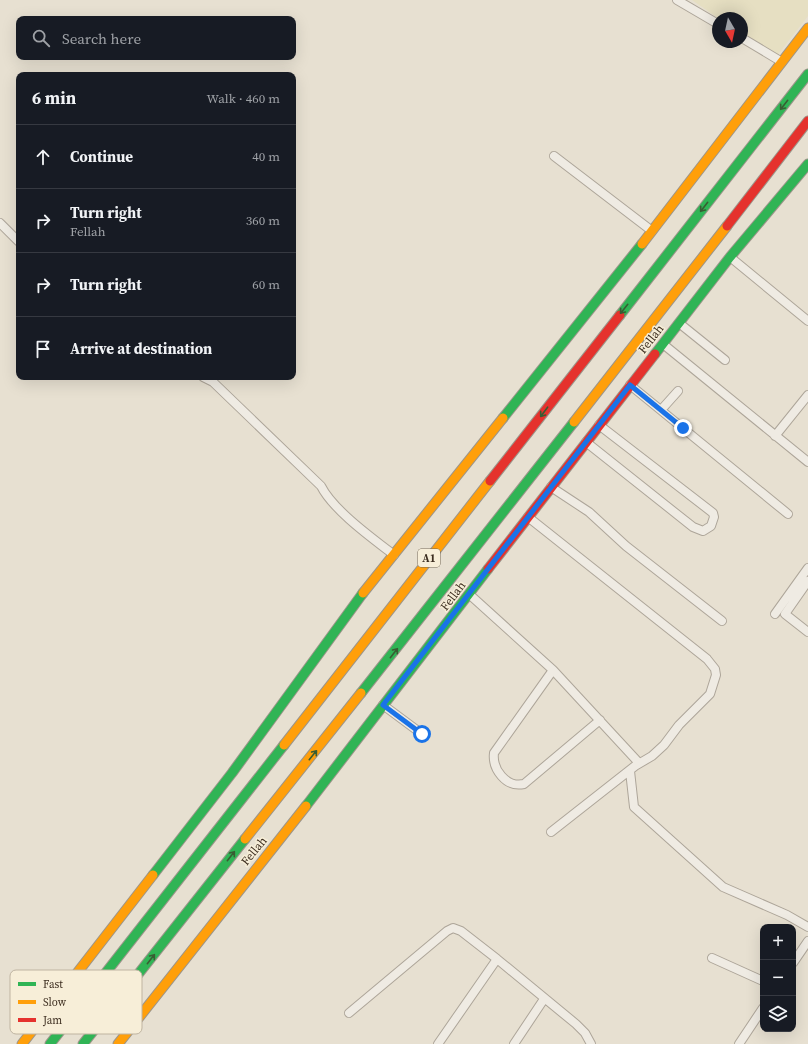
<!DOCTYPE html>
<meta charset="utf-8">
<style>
body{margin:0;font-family:"Source Serif 4",serif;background:#242831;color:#f1f3f6}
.controls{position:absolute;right:12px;bottom:12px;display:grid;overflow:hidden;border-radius:8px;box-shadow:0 4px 16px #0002}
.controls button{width:36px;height:36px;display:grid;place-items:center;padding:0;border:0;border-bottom:1px solid #363941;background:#171b24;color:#f1f3f6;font:20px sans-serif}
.compass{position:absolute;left:712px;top:12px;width:36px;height:36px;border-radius:50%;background:#171b24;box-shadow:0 4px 16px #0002;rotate:171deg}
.stop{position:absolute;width:12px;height:12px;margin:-9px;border:3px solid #1a73e8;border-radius:50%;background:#fff}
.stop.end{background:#1a73e8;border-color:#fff;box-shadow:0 1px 4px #0008}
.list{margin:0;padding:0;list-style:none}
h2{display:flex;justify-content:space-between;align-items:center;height:52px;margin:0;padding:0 16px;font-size:17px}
h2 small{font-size:13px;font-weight:400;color:#9ea1a6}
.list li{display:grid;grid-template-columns:26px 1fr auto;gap:12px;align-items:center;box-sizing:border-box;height:64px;padding:0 16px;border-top:1px solid #363941}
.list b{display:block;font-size:15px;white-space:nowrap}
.list p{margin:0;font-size:13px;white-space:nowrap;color:#9ea1a6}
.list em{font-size:13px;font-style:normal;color:#9ea1a6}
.icon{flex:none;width:22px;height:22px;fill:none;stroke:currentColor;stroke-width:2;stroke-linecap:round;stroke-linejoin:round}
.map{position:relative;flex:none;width:808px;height:1044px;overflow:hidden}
.search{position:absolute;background:#171b24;box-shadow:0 4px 16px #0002;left:16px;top:16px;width:280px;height:44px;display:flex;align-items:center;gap:10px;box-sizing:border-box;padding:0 14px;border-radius:8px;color:#9ea1a6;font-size:15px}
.panel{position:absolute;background:#171b24;box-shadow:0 4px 16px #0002;left:16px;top:72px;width:280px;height:308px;border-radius:8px}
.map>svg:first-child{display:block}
.farmland{fill:#e6dfc2}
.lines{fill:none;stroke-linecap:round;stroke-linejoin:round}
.street-casing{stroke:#ada599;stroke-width:10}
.fast-casing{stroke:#9c958a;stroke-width:11}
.slow-casing{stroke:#9c958a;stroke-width:11}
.jam-casing{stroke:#9c958a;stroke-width:11}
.street{stroke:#efebe3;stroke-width:8}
.fast{stroke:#30b455;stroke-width:9}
.slow{stroke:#ff9f0a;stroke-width:9}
.jam{stroke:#e5322d;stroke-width:9}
.oneway{stroke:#385d33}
.route{stroke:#1a73e8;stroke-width:5}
.labels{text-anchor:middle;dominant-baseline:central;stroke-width:3;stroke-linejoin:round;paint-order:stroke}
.shield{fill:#f7eed8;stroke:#756857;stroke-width:1}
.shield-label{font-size:11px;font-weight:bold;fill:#3d2e20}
.street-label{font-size:12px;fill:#3d2e20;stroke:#f7eed8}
.key{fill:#f7eed8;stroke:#bfb4a1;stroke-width:1}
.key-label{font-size:11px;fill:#3d2e20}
</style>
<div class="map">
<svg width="808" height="1044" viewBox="0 0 808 1044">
<rect width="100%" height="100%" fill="#e7e0d1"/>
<path class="farmland" d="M692,0h116v16l-32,41 -34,-23v-16h-24z"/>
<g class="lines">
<g class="street-casing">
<path id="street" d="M677,0l41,24
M742,38l40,24
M554,156l98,75
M0,223l19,19
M730,257l78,64
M679,323l46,37
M663,344l145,118
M203,377l10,5 108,104c12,24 51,52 73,69
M630,385l158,129
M661,410l17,-19
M775,436l33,-41
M586,442l107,85 10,4 8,-5 3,-9 -1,-4 -114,-88
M551,487l38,25 37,34 96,75
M528,517l179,142 8,10 1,6 -6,19 -31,31 -15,20 -12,11 -17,10 -84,66
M808,581l-23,33 23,18
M469,594l84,76 86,93
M775,614l33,-46
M553,670l-59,83c-2,16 12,35 30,31l76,-64
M383,705l39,29
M630,771l4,36 89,80 64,28 21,12
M712,958l51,23
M793,963l15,-22
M349,1013l98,-82 6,-3 8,3 36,28
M438,1044l59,-85 79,65 9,9 6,11
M514,1044l30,-45
M739,1044l24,-36"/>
</g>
<g class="fast-casing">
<path id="fast" d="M620,315l188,-241
M655,354l75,-97 78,-93
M503,418l139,-174
M361,693l213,-271
M306,806l182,-237
M153,875l79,-102 131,-180
M50,1044l234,-299
M83,1044l162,-205"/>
</g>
<g class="slow-casing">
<path id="slow" d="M642,244l166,-216
M574,422l153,-196
M363,593l140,-175
M284,745l206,-264
M245,839l116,-146
M22,1044l131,-169
M118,1044l188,-238"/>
</g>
<g class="jam-casing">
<path id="jam" d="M727,226l81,-105
M490,481l130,-166
M488,569l167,-215"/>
</g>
<use href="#street" class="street"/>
<use href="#fast" class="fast"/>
<use href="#slow" class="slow"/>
<use href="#jam" class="jam"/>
</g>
<defs><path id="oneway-shaft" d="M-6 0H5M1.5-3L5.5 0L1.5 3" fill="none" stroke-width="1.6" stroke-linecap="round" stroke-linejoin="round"/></defs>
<g class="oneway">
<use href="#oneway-shaft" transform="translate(784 105) rotate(128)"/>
<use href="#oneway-shaft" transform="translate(704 207) rotate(128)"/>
<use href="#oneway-shaft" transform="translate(624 309) rotate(129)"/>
<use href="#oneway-shaft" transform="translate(544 412) rotate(127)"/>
<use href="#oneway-shaft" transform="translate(394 653) rotate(-52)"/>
<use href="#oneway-shaft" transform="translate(313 755) rotate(-51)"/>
<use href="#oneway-shaft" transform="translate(231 856) rotate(-52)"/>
<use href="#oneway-shaft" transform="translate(151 959) rotate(-52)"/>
</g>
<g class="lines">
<path class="route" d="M422,734l-39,-29 247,-320 53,43"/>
</g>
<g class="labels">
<rect class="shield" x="418" y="549" width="22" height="18" rx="3"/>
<g class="shield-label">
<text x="429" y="558">A1</text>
</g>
<g class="street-label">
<text transform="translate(651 339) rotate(-52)">Fellah</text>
<text transform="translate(453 596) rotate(-53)">Fellah</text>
<text transform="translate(254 851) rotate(-51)">Fellah</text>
</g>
</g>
<rect x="10" y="970" width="132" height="64" rx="6" class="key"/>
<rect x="18" y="982" width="18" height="4" fill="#30b455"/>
<rect x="18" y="1000" width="18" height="4" fill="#ff9f0a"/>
<rect x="18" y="1018" width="18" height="4" fill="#e5322d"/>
<g class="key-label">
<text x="43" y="988">Fast</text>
<text x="43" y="1006">Slow</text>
<text x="43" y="1024">Jam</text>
</g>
</svg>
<div class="controls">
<button>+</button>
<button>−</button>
<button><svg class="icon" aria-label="layers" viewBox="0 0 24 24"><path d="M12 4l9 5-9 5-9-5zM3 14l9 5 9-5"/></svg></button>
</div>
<svg class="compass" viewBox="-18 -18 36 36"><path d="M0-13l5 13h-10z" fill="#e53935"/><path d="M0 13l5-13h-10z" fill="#9ea1a6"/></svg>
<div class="stop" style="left:422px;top:734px"></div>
<div class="stop end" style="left:683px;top:428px"></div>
<div class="search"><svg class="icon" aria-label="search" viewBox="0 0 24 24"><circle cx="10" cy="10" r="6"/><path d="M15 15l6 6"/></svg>Search here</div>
<section class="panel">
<h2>6 min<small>Walk · 460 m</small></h2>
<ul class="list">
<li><svg class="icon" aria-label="ahead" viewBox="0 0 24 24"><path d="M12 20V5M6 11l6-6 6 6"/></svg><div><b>Continue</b></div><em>40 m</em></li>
<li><svg class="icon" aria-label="right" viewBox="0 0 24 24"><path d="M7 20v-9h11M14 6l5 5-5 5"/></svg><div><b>Turn right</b><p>Fellah</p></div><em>360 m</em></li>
<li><svg class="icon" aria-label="right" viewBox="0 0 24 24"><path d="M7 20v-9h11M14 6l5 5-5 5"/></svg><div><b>Turn right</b></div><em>60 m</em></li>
<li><svg class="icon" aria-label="arrive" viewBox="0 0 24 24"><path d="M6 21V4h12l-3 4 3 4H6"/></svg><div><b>Arrive at destination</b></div></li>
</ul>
</section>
</div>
